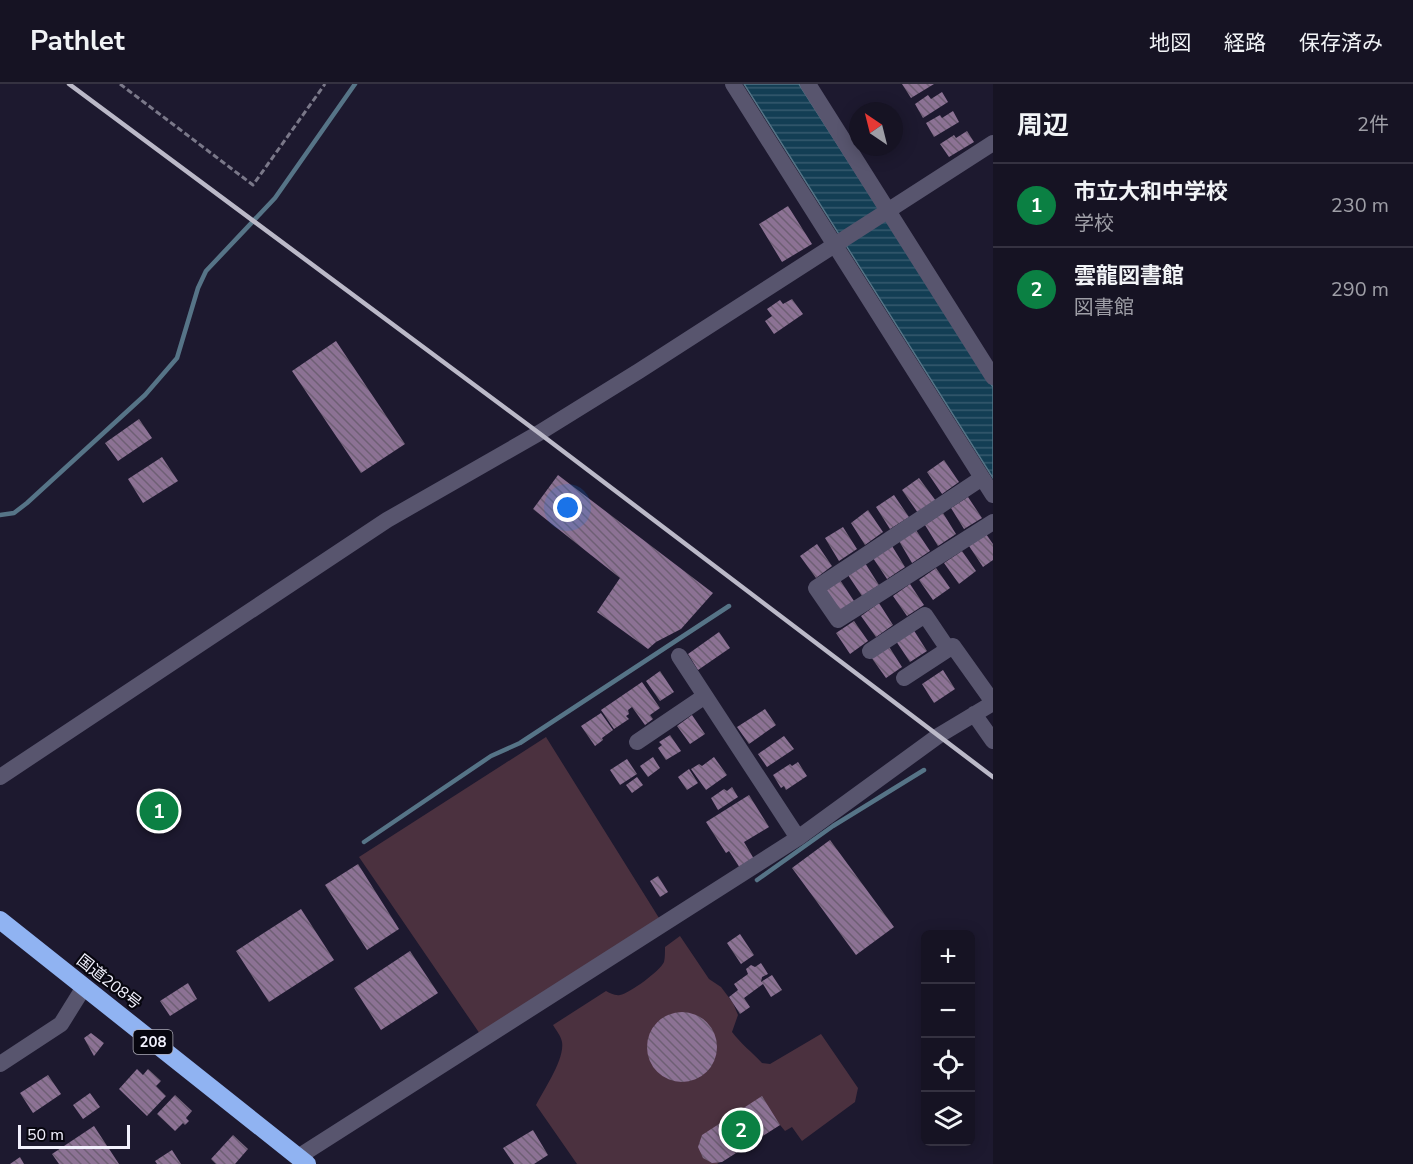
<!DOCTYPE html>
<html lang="ja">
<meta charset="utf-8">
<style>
body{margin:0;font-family:"Nunito Sans","Noto Sans JP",sans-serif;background:#232030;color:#f1f3f6}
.controls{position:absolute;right:18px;bottom:18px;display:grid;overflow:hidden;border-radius:9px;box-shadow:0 3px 15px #0003}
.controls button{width:54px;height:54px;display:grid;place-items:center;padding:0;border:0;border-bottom:2px solid #353241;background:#161323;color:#f1f3f6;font:30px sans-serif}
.compass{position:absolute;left:849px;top:18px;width:54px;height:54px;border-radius:50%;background:#161323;box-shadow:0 3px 15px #0003;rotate:325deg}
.scale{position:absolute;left:18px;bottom:15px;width:112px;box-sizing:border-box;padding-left:6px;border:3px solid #f2f1fd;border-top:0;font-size:16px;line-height:21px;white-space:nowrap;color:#f2f1fd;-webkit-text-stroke:4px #07060f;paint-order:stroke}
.you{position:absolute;left:568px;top:424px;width:21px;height:21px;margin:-15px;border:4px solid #fff;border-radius:50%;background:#1a73e8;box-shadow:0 0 0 9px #1a73e833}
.badge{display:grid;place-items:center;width:39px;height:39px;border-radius:50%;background:#0b8043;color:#fff;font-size:20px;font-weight:700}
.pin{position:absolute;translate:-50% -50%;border:3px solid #fff;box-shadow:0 2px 6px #0006}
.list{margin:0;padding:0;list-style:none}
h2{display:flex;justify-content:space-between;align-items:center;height:78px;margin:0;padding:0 24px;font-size:26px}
h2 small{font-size:20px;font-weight:400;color:#9e9ea6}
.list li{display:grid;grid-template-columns:39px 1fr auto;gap:18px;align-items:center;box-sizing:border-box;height:84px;padding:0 24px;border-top:2px solid #353241}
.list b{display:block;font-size:22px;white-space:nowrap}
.list p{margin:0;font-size:20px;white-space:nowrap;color:#9e9ea6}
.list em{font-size:20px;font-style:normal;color:#9e9ea6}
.icon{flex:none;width:33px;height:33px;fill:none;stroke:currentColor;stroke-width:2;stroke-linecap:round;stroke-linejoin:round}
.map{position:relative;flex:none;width:993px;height:1080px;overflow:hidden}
header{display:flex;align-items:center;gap:36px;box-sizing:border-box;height:84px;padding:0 30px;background:#161323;border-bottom:2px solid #353241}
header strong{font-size:28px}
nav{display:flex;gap:33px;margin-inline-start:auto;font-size:21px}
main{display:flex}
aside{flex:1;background:#161323}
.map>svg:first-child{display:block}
.green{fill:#4b313f}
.water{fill:url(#water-rules);stroke:#567487;stroke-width:1.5}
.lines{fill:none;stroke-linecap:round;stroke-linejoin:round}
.stream{stroke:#567487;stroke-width:4.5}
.building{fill:url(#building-back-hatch)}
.path{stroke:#7a7889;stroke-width:3;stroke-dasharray:6 3;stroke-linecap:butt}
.minor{stroke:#58556e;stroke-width:16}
.highway{stroke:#90b3f2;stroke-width:18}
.rail{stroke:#bbb9c8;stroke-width:4.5}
.labels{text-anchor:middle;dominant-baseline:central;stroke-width:4.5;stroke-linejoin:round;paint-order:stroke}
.shield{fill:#07060f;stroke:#acaab6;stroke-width:1.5}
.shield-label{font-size:15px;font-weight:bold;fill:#f2f1fd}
.street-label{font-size:16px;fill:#f2f1fd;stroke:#07060f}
</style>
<header>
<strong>Pathlet</strong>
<nav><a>地図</a><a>経路</a><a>保存済み</a></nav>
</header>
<main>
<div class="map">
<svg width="993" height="1080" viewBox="0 0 993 1080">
<defs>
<pattern id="water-rules" width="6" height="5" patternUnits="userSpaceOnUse" patternTransform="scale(1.5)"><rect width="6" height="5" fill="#133e54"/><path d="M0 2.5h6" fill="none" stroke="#365a6e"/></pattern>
<pattern id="building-back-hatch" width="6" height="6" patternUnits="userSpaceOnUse" patternTransform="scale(1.5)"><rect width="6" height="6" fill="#8c7294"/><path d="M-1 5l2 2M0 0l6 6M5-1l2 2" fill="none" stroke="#6e5f74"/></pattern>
</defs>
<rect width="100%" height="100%" fill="#1d192f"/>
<path class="green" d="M546,653l113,181 -179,116 -121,-177z
M680,852l29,43 12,8 12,16 5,12 -6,17c9,12 20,20 30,31l8,1 51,-30 37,54 -3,14 -53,39 -10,-14 -7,4 -5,-6 -63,39h-140l-41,-59c7,-14 29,-46 26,-63 -1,-6 -6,-12 -9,-17l53,-34c4,2 9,5 14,4 10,-2 40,-24 44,-33 1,-4 1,-10 1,-15z"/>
<path class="water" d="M744,0h55l194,303v91z"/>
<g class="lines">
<path class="stream" d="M0,431l14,-2 13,-10 118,-108 32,-37 21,-70 8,-17 69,-73 80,-114
M364,758l127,-86 29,-13 209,-137
M757,796l76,-54 91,-56"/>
</g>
<path class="building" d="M902,0h32l-23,14z
M942,8l6,10 -25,16 -8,-14 13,-9 3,4z
M953,27l6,11 -25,15 -8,-14 14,-8 2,3z
M967,47l7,11 -25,15 -9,-13 14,-9 2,3z
M788,122l24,38 -30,18 -23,-38z
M792,215l11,15 -29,20 -9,-13 7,-5 -5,-7 13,-9 3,4z
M336,257l69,103 -44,29 -69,-102z
M139,335l13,19 -34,23 -13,-18z
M162,373l16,24 -35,22 -15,-24z
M944,376l15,22 -17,12 -15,-22z
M558,391l155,118 -32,36 -25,13 -8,7 -51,-37 23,-34 -87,-69z
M919,394l17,23 -18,12 -16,-23z
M894,411l15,22 -19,12 -14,-22z
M968,413l14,21 -18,11 -13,-21z
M868,426l15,22 -18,13 -14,-22z
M943,429l13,21 -18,12 -13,-21z
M843,443l14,22 -18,12 -14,-23z
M916,446l14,21 -18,12 -13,-22z
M986,450l7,10v16l-10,7 -14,-21z
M817,460l15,22 -16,12 -16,-22z
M892,462l13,21 -18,12 -14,-21z
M962,467l14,20 -17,13 -15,-21z
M865,479l14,22 -17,11 -14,-21z
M936,484l14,20 -17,12 -14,-20z
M840,496l14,21 -17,12 -14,-22z
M910,500l14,21 -17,11 -14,-20z
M879,519l14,22 -17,12 -15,-21z
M854,537l14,20 -18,13 -14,-21z
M913,545l14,22 -17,11 -14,-21z
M719,548l11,16 -32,22 -10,-16z
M888,561l14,22 -16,11 -15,-21z
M943,586l12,19 -21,14 -12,-19z
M660,587l14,21 -14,9 -14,-20z
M642,598l18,26 -10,7 3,4 -8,6 -13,-18 -4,3 1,4 -3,2 3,3 -15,10 -13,-19z
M765,625l11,16 -27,19 -12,-17z
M601,629l12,17 -11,8 1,2 -8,6 -14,-20z
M692,631l13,19 -15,10 -13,-18z
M670,651l11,16 -15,9 -8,-12 4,-3 -3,-3z
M784,652l10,13 -27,18 -9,-13z
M653,673l7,11 -12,9 -8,-11z
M714,673l13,18 -21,15 -15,-21 8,-5 3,2z
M627,675l10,15 -17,11 -10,-15z
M798,678l9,14 -21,14 -2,-4 -3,2 -8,-13 17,-11 2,2z
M689,685l9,14 -11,7 -9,-13z
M637,693l6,8 -11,8 -6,-8z
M732,703l6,10 -20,13 -7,-12 13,-9 3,2z
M749,711l20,32 -25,15 10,17 -14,9 -11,-17 -3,2 -20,-31z
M830,756l64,87 -38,28 -64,-87z
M358,780l41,65 -32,21 -42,-65z
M658,792l10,16 -8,5 -10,-16z
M301,825l33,51 -65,42 -33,-51z
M740,850l14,21 -13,9 -14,-21z
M410,867l28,42 -57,37 -27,-42z
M761,879l7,11 -6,3 -1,5 11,-7 10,15 -11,7 -8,-13 -19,14 6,9 -10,7 -11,-17 9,-7 -4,-6 14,-10 -2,-5 5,-4 4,2z
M188,899l9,16 -27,17 -10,-15z
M647 963a35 35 0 1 1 70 0a35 35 0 1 1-70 0Z
M91,949l13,10 -10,13 -10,-18z
M137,985l6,6 5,-6 13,12 -5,5 10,10 -19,20 -28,-27z
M48,991l13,19 -28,19 -13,-20z
M90,1009l10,14 -17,12 -10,-14z
M175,1011l17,16 -6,7 3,3 -4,4 -2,-2 -8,8 -18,-17z
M762,1012l18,29 -58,37 -10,1 -9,-5 -5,-11 4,-12z
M94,1042l25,38h-60l-7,-10z
M533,1046l15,25 -14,9h-20l-11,-16z
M233,1051l15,14 -13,15h-19l-5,-5z
M172,1066l9,14h-24l-2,-3z
M20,1073l4,7h-14z"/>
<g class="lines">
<path class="path" d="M120,0l133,101 72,-101"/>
<path class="minor" d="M733,0l260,411
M808,0l185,293
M982,394l-166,110 22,32 155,-98
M870,567l55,-36 23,34
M679,572l119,182
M904,594l49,-32 40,56
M974,630l19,27
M637,658l68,-46
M0,693l387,-257 152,-87 100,-62 354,-228
M0,980l61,-40 23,-37
M298,1073l500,-319 140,-102 55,-33"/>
<path class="highway" d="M0,836l307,244"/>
<path class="rail" d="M69,0l470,349 454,344"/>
</g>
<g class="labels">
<rect class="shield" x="133.5" y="946" width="39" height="24" rx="4.5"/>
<g class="shield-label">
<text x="153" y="958">208</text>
</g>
<g class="street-label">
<text transform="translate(109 898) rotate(38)">国道208号</text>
</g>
</g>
</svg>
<div class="controls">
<button>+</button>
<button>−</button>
<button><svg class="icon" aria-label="locate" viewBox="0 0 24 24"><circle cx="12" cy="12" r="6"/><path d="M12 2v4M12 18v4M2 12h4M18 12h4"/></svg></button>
<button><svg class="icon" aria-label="layers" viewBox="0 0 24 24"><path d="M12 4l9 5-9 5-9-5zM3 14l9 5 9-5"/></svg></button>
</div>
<svg class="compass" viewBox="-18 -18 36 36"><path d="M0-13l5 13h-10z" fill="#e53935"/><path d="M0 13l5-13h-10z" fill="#9e9ea6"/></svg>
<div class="scale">50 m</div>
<div class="you"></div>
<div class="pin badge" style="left:159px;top:727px">1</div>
<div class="pin badge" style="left:741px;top:1046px">2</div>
</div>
<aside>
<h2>周辺<small>2件</small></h2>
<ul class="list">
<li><span class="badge">1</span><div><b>市立大和中学校</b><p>学校</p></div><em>230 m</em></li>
<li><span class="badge">2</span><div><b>雲龍図書館</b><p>図書館</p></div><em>290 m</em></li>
</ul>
</aside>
</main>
